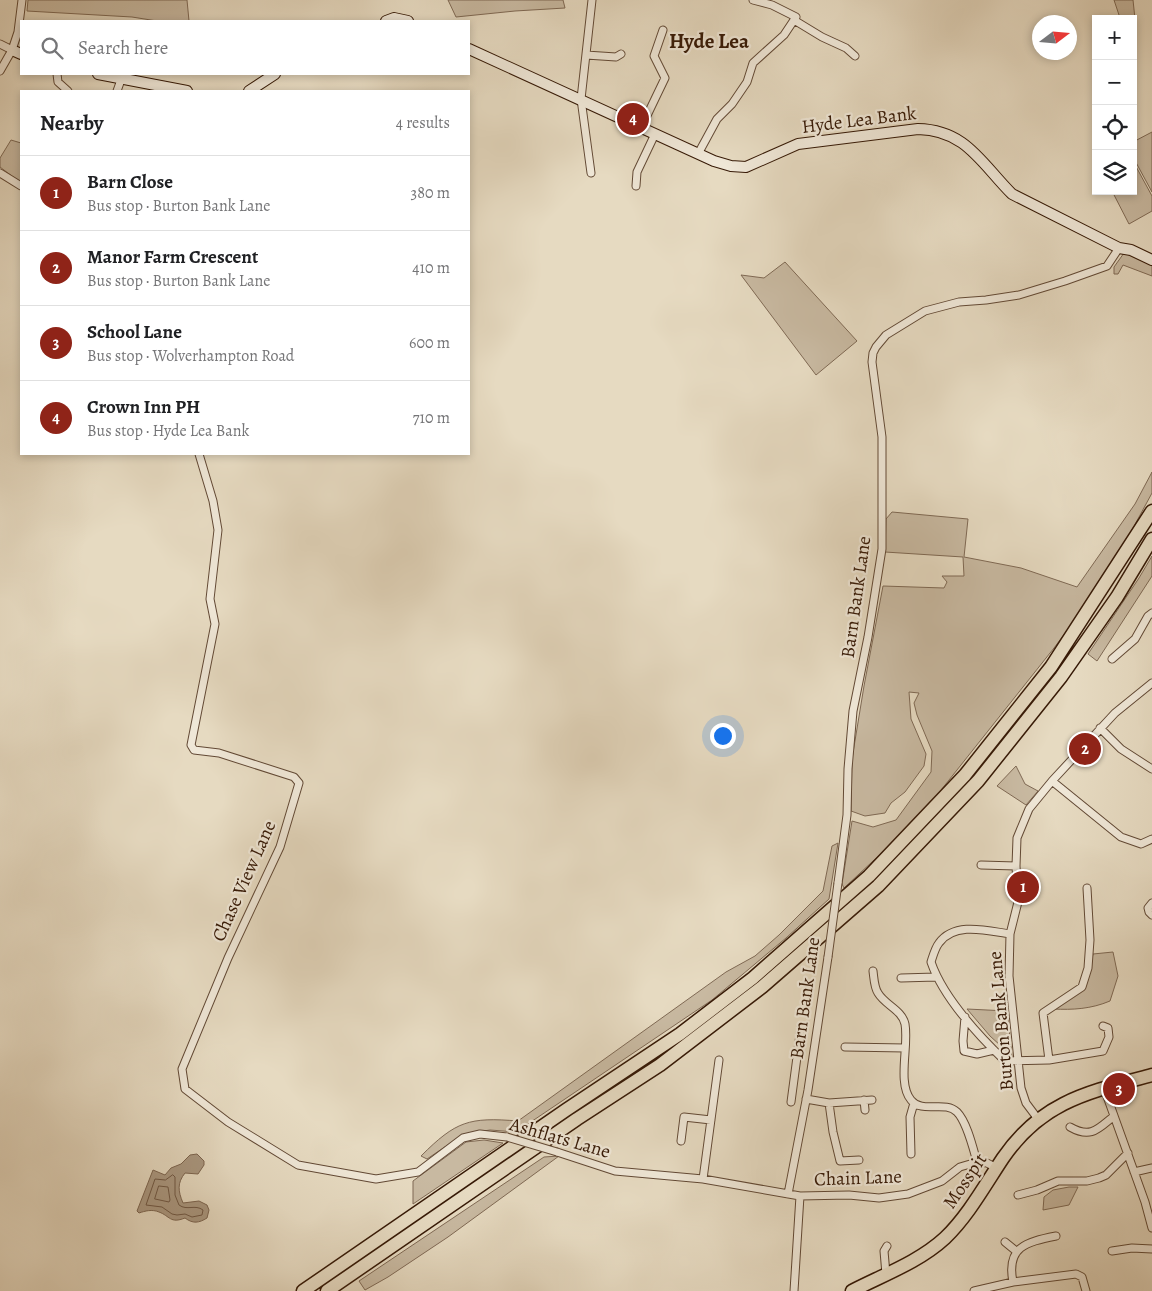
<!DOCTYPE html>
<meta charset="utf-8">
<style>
body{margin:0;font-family:Alegreya,serif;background:#f2f2f2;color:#202124}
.controls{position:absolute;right:15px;top:15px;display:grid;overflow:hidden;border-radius:0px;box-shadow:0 2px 8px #0003}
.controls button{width:45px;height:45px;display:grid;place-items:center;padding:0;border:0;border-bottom:1px solid #e0e0e0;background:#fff;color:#202124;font:25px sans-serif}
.compass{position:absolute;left:1032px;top:15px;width:45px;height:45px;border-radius:50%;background:#fff;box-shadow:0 2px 8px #0003;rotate:74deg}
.you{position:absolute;left:722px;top:735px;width:18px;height:18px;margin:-12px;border:4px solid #fff;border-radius:50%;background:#1a73e8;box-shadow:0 0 0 8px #1a73e833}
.badge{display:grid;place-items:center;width:32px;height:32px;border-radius:50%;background:#8f2418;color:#fff;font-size:16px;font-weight:700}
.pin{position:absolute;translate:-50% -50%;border:2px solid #fff;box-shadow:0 1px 5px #0006}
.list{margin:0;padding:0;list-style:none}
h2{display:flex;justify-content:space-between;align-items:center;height:65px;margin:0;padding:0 20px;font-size:21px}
h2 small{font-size:16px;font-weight:400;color:#757577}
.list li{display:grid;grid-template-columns:32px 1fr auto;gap:15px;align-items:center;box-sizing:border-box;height:75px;padding:0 20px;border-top:1px solid #e0e0e0}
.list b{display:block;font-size:19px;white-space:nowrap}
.list p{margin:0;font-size:16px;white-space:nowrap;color:#757577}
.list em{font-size:16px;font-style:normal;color:#757577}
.icon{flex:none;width:28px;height:28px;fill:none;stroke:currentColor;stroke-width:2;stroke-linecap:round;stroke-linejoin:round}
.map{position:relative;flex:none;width:1152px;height:1291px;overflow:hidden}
.search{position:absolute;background:#fff;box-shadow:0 2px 8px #0003;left:20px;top:20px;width:450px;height:55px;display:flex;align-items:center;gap:12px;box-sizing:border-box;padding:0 18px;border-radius:0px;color:#757577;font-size:19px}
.panel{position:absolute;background:#fff;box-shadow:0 2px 8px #0003;left:20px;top:90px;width:450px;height:365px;border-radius:0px}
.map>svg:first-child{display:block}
.green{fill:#c8b9a1;stroke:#7f6954}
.water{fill:#aa9881;stroke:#7c6550}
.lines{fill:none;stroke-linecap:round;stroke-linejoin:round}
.shore{stroke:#705844;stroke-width:1}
.street-casing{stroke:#624935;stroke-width:9}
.secondary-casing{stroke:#361906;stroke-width:12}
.highway-casing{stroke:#361906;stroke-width:15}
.street{stroke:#efe7d7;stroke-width:7}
.secondary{stroke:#efe7d7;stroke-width:10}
.highway{stroke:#e6dac1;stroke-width:12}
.street-bridge-casing{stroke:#624935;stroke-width:9;stroke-linecap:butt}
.street-bridge{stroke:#efe7d7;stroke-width:7}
.labels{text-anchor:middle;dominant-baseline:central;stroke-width:4.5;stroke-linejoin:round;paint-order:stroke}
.street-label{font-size:19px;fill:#361906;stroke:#efe7d7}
.quarter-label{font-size:21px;font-weight:bold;fill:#361906;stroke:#efe7d7}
</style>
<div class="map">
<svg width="1152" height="1291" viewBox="0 0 1152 1291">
<rect width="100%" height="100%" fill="#e6dac1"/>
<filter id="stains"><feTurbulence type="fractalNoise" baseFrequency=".004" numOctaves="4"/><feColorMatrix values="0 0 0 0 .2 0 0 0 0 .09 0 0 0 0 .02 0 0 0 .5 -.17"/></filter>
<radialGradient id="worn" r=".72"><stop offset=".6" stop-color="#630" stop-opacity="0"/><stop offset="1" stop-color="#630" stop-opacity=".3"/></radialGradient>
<path class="green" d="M28,0h159l2,21h-32l-25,-4 -105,-6z
M448,0h115l2,8 -50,3 -59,6z
M1114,0h19l2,19 -15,-1z
M1152,132v60l-19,-35v-15z
M11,140l10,3v40l-21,-16v-9z
M1133,161l19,35v15l-23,13 -17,-33h21z
M1124,253l28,11v12l-29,-11 -5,9h-4v-7z
M785,262l72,79 -41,34 -75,-100 23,3z
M1152,472v21l-26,48 -45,71 -27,36 -136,171 -74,69 -2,-4 10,-63 21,6 23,-7 35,-48 1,-21 -15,-36 -3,-12 5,-10 -10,-1 2,27 15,35 -2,12 -19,26 -14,11 -6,10 -20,3 -14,-5 1,-52 12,-73 19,-100 61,2 3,-6 -5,-6h22l-1,-19 -78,-5 1,-33 6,-7 76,7 -4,38 57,11 56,19 58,-83z
M1152,556v20l-55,85 -9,-7 51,-76z
M1016,766l9,18 13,7 -12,14 -29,-19z
M838,843l-9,56 -43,39 -74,62 -196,132 -26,-2 -26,4 -37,25 -6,-3c35,-35 48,-39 97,-35l208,-149 29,-16 24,-21 44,-44 9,-45z
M1113,952l5,24 -8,25c-19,8 -37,9 -57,8l29,-22 6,-7 5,-26z
M967,1009l40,2 5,45 -22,-20z
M484,1140l19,3 -90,61v-23l53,-39z
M559,1156l-111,81 -60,40 -23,13 -6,-9 185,-124z
M1069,1187h9l-9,18 -26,5 1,-13 9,-7z"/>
<path class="water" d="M197,1154l7,7v4l-6,9 -13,-1c-8,10 -7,18 -2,30l16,-2 8,4 2,5 -2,8c-8,5 -14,6 -22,0 -15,6 -15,-2 -26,-6 -7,-3 -14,-1 -20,1l-2,-2 16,-41 12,5 6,-7 10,-4 9,-9z"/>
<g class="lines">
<path class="shore" d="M173,1175l2,2v18l4,10c8,6 16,-1 24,5l-1,5 -10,2 -7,-3 -8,1 -5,-1 -10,-7 -16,-2 9,-26 10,1z
M159,1186l9,1 2,13 -1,2 -14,-3z"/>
<g class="street-casing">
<path id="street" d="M794,20l28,17 24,11 9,8
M0,44l12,6
M586,55l30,2 5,-3
M0,71l12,-21 6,-18 4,-32
M57,74l1,8 10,9
M117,91l5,-14
M641,128l24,-50 -11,-22 9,-26
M698,154l19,-35 15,-15 15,-22 6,-19 31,-28 12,-18 -24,-12 -19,-5
M0,173l21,13
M591,173l-10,-74 11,-99
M636,186l1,-14 18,-38
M199,454l14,47 5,29 -8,69 5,25 -24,121 3,5 25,3 75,24 5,6 -19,64 -52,111 -46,111 3,20 43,33 70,43 78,14 42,-7 45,-34 17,-4 27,3
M1112,659l23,-20 13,-23 4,-3
M1100,728l21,21 31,20
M1052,781l69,56 20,7 11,-5
M981,865l35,1
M838,883l9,-68 1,-46 5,-58 15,-74 14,-88v-112l-10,-75 1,-9 3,-6 10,-12 39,-24 34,-9 27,-2 33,-5 46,-14 42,-15 12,-18
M1152,903l-4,5 1,4 3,3
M1010,934c-22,-3 -55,-13 -71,9 -4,5 -6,13 -8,19 12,35 47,73 74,99l44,-1 54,-9 6,-14 -1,-9 -5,-2
M873,971c1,7 1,16 5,22 7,12 24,17 27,31 4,22 -8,59 6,76 11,14 34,0 46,12 10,10 16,36 20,50
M901,978l35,-1
M965,1017l-2,24 1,10 13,3 17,-4
M845,1047l60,1
M1049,1060l-6,-47 39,-26 6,-19 2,-28 -3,-52
M1104,1088l41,114 7,26
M806,1099l23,4 43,-3
M864,1100l1,10
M791,1102l10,-75
M829,1103l4,29 7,29 19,-1
M1038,1119l-12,-16 -5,-15 -12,-112 1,-42 8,-32 -2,-36 1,-28 12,-29 23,-28 63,-68 37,-30
M1070,1127c21,12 28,2 44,-11
M681,1141l3,-24 27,3
M557,1152l58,19 88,8 97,17 49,-1 30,3 29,-4 34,-13 18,-14 17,-5 10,1 10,5
M911,1154l-1,-37 4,-14
M1134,1172l18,-4
M703,1179l16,-119
M788,1194l20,-104 20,-133
M1018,1195l19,-5 21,-9h29l12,-3 7,-3 22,-22
M1005,1242l11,9
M1112,1251l20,-3 20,1
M886,1274l-2,-23 3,-5
M1013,1282c-7,-35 13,-40 43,-46
M794,1291l6,-95
M974,1291l39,-9 63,-8 6,3 4,14"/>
</g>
<g class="secondary-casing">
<path id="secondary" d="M386,21l8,-3 14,3
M469,49l245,112 17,5 15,1 52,-23 120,-15c48,1 63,34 94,65l107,54 12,2 21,10
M12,50l9,4
M98,74l89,17
M249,91l26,-17"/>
</g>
<g class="highway-casing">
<path id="highway" d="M303,1291l263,-181 114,-76 73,-56 116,-102 96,-101 86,-108 101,-156
M327,1291l250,-172 83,-54 102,-78 116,-101 100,-105 83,-104 56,-80 35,-58
M852,1291c31,-16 67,-29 93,-53 23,-22 40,-53 58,-80 39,-57 86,-66 149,-83"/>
</g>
<use href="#street" class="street"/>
<use href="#secondary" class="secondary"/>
<use href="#highway" class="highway"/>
<g class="street-bridge-casing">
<path id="street-bridge" d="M828,957l10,-74
M507,1137l50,15"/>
</g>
<use href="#street-bridge" class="street-bridge"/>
</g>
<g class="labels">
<g class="street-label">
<text transform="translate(859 120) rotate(-7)">Hyde Lea Bank</text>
<text transform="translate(856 597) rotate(-82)">Barn Bank Lane</text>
<text transform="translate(244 881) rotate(-66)">Chase View Lane</text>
<text transform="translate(805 998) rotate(-82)">Barn Bank Lane</text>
<text transform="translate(1001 1021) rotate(-95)">Burton Bank Lane</text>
<text transform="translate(560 1138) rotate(16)">Ashflats Lane</text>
<text transform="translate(858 1178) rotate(-2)">Chain Lane</text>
<text transform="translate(965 1181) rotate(-56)">Mosspit</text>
</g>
<g class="quarter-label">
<text x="709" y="41">Hyde Lea</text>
</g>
</g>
<rect width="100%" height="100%" filter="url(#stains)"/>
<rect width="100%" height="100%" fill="url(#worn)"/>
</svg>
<div class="controls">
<button>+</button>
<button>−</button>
<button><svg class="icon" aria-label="locate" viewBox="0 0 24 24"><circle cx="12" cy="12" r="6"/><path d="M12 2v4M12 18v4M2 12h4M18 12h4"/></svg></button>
<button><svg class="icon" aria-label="layers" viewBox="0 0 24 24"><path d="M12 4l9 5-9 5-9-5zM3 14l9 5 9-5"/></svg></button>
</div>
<svg class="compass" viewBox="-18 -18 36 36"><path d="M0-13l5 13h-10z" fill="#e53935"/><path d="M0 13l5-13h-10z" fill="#757577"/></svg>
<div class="you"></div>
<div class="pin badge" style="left:1023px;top:887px">1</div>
<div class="pin badge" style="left:1085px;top:749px">2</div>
<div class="pin badge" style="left:1119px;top:1089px">3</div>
<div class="pin badge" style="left:633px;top:119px">4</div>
<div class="search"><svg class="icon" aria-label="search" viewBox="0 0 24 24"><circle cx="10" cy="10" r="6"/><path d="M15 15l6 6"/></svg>Search here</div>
<section class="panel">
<h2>Nearby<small>4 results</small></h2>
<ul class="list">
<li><span class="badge">1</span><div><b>Barn Close</b><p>Bus stop · Burton Bank Lane</p></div><em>380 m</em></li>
<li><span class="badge">2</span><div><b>Manor Farm Crescent</b><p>Bus stop · Burton Bank Lane</p></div><em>410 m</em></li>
<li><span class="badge">3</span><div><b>School Lane</b><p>Bus stop · Wolverhampton Road</p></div><em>600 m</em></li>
<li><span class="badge">4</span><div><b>Crown Inn PH</b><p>Bus stop · Hyde Lea Bank</p></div><em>710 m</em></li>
</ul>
</section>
</div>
